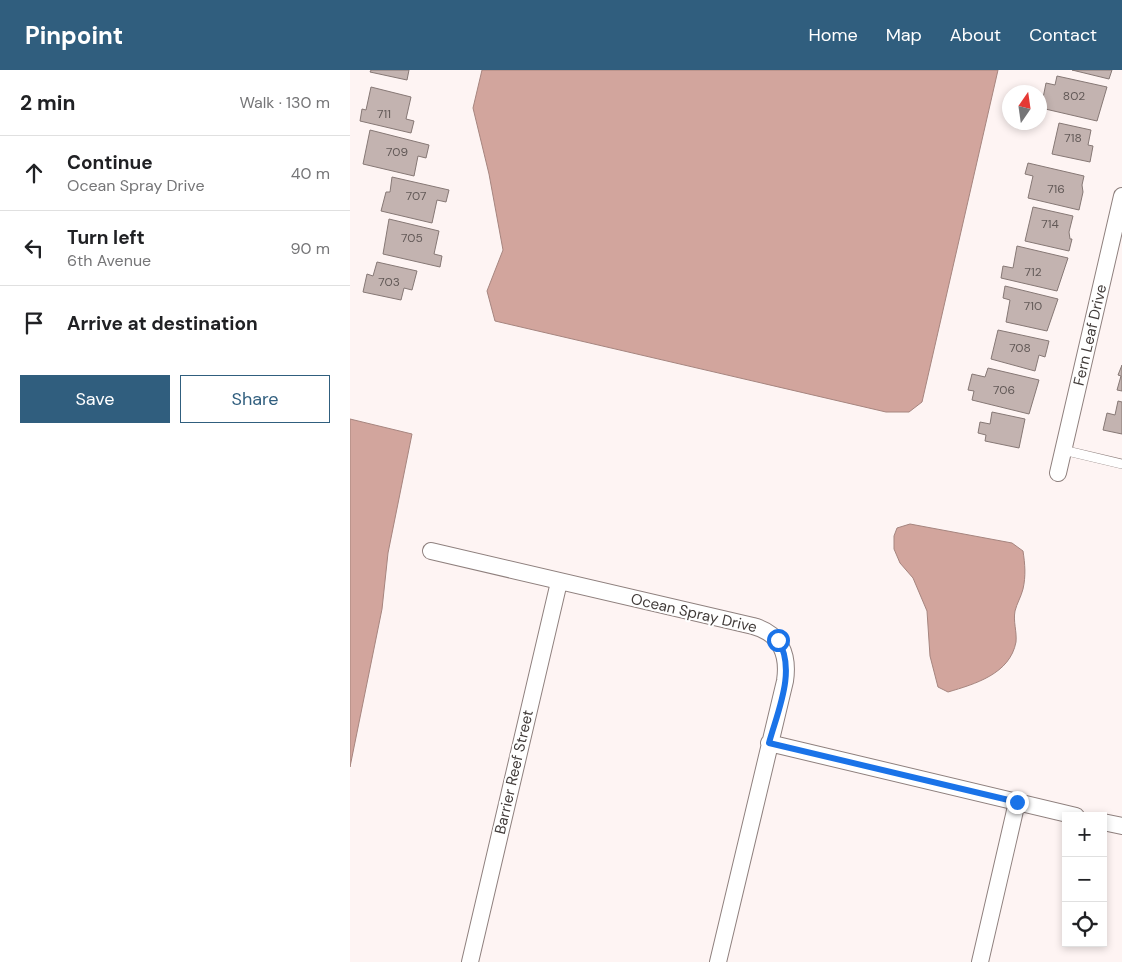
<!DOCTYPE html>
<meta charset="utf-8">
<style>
body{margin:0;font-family:"DM Sans",sans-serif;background:#f6f6f6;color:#202124}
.controls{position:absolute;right:15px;bottom:15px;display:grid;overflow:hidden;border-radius:0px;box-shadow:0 2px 8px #0003}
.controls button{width:45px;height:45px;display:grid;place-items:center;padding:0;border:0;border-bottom:1px solid #e0e0e0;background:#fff;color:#202124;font:25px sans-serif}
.compass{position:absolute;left:652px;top:15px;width:45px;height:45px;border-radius:50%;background:#fff;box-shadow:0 2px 8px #0003;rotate:13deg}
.stop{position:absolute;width:15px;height:15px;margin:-11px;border:4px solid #1a73e8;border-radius:50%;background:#fff}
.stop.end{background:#1a73e8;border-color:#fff;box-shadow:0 1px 5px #0008}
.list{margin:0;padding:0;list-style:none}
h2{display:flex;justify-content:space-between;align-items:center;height:65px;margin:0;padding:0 20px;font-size:21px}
h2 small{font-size:16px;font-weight:400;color:#757577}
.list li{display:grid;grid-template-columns:32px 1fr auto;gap:15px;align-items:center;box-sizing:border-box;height:75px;padding:0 20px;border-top:1px solid #e0e0e0}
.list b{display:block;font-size:19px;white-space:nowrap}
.list p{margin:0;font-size:16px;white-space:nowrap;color:#757577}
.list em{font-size:16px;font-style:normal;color:#757577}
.actions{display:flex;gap:10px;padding:15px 20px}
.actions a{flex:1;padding:11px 0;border:1px solid #305e7e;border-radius:0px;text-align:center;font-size:18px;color:#305e7e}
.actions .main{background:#305e7e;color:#fff}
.icon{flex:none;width:28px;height:28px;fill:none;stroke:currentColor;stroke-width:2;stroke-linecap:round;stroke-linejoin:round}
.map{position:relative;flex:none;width:772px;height:892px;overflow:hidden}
header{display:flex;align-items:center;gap:30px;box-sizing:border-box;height:70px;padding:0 25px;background:#305e7e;color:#fff}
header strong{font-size:24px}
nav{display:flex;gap:28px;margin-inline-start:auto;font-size:18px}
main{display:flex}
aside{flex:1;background:#fff}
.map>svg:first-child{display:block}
.water{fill:#d2a59d;stroke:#a6857f}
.building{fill:#c3b3b0;stroke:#867875}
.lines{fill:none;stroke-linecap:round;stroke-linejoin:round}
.lane-casing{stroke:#8f807e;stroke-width:10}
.street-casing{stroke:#8f807e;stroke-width:18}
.lane{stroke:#fff;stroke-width:9}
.street{stroke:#fff;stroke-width:16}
.route{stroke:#1a73e8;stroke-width:6}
.labels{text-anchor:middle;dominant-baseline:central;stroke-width:4;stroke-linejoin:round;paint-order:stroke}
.number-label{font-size:12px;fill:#625957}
.street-label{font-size:15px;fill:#413b39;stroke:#fff}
</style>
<header>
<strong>Pinpoint</strong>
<nav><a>Home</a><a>Map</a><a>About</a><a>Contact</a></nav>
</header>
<main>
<aside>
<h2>2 min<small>Walk · 130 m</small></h2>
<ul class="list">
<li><svg class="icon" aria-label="ahead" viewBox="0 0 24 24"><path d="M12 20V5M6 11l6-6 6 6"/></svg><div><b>Continue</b><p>Ocean Spray Drive</p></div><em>40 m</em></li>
<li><svg class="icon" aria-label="left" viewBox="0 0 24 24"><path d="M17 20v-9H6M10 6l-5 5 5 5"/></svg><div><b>Turn left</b><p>6th Avenue</p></div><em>90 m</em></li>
<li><svg class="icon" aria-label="arrive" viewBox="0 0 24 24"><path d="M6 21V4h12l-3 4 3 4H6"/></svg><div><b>Arrive at destination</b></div></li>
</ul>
<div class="actions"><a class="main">Save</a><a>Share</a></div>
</aside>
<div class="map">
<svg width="772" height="892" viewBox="0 0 772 892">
<rect width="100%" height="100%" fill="#fef4f3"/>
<path class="water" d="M132,0h516l-76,332 -13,10h-23l-391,-91 -8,-30 16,-41 -14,-76 -16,-66z
M0,349l62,15 -24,119 -6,56 -32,158z
M560,454l102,19 11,8c2,13 3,25 0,38 -2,8 -6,14 -8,22 -2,11 2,20 1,31 -6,32 -41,42 -68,50l-10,-5 -8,-31 -3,-45 -14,-33 -13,-15 -6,-14v-13l3,-8z"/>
<path class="building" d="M21,0h38l-2,10 -37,-8z
M722,0h40l-3,9z
M707,6l50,11 -10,34 -56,-13 5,-25 9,2z
M21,17l40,10 -5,22 8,2 -3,12 -51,-12 2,-12 4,1z
M709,53l32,7 -3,15 5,1 -3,16 -38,-8z
M20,60l59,15 -3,13 -8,-2 -4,20 -51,-12z
M678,93l56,13 -2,9 1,7 -4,18 -51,-12 5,-22 -8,-2z
M42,107l57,13 -3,12 -9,-2 -5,23 -51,-12 5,-19h4z
M683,137l40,9 -4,16 1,7h2l-3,12 -44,-10z
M39,149l50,12 -5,23 8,2 -2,11 -57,-13z
M667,176l51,12 -11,33 -56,-13 2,-12 10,2z
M27,192l40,9 -5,19 -8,-2 -3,12 -38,-8 4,-18 6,2z
M655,216l53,13 -11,32 -41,-9 4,-22 -7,-2z
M648,260l51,11 -4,16 -6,-2 -4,16 -44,-12z
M772,295v26l-5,-1 4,-14 -3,-1z
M638,298l51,12 -10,34 -57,-14 2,-9 -6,-1 4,-16 13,3z
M768,331l4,1v32l-19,-4 4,-17 8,2z
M642,342l33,7 -6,29 -34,-7 1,-6 -8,-2 2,-11 10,2z"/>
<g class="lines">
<g class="lane-casing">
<path id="lane" d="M713,380l59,14"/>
</g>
<g class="street-casing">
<path id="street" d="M708,403l64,-277
M81,481l322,75c27,7 36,28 32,55l-67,281
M419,673l307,73
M753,752l19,4
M120,892l89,-380
M630,892l37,-160"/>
</g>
<use href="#lane" class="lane"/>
<use href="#street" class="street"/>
</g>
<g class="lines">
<path class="route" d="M428,570c19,30 -1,73 -9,103l248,59"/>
</g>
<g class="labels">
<g class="number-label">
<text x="724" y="26">802</text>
<text x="34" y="44">711</text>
<text x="723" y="68">718</text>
<text x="47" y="82">709</text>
<text x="706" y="119">716</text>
<text x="66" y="126">707</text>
<text x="700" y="154">714</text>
<text x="62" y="168">705</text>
<text x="683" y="202">712</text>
<text x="39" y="212">703</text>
<text x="683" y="236">710</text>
<text x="670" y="278">708</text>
<text x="654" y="320">706</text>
</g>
<g class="street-label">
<text transform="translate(740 265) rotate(-77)">Fern Leaf Drive</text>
<text transform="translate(344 543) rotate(13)">Ocean Spray Drive</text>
<text transform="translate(164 702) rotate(-77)">Barrier Reef Street</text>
</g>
</g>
</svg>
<div class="controls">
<button>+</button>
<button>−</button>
<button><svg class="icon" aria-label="locate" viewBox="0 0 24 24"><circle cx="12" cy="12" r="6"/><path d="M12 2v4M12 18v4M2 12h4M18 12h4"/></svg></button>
</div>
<svg class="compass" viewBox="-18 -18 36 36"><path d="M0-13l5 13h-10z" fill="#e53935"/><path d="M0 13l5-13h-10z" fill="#757577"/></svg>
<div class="stop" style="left:428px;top:570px"></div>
<div class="stop end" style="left:667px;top:732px"></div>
</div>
</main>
